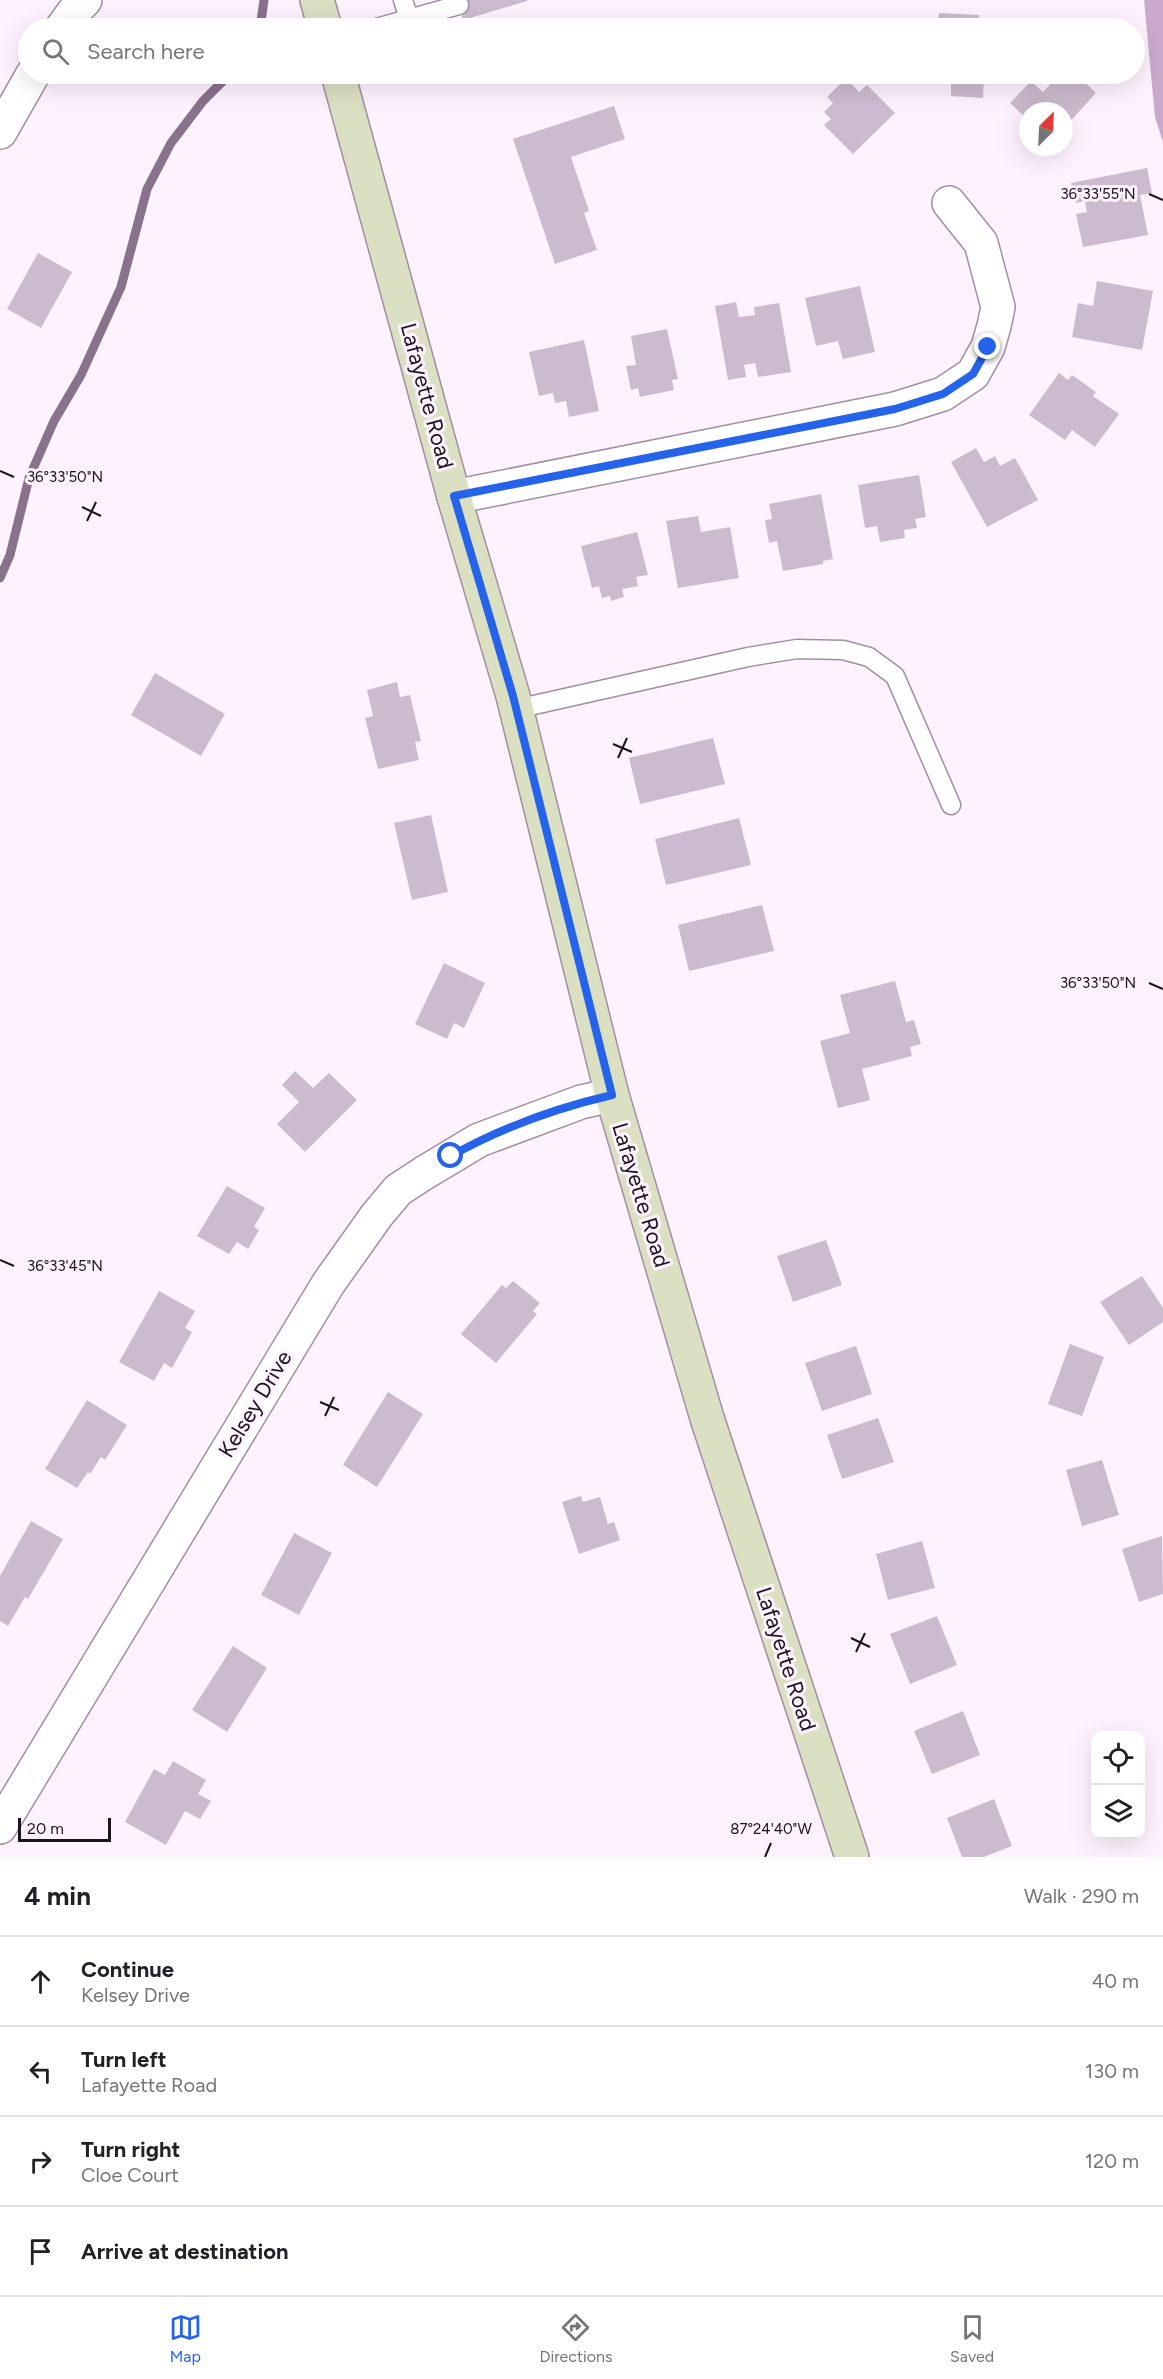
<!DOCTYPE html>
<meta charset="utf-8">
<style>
body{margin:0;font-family:Figtree,sans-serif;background:#f2f2f2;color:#202124}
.controls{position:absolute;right:18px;bottom:18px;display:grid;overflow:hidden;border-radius:12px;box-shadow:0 6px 24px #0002}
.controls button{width:54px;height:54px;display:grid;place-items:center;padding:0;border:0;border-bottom:2px solid #e0e0e0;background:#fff;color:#202124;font:30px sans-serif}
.compass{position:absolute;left:1019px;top:102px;width:54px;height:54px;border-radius:50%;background:#fff;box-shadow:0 6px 24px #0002;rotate:24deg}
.scale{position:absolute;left:18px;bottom:15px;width:93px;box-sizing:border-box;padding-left:6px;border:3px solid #1a141b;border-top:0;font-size:16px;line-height:21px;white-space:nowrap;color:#1a141b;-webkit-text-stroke:4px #fef2ff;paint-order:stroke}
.stop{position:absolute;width:18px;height:18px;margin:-14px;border:4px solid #2563eb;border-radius:50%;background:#fff}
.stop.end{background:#2563eb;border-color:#fff;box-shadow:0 2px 6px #0008}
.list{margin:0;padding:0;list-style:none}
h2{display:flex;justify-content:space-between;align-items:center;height:78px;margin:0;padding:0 24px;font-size:26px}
h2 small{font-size:20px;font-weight:400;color:#757577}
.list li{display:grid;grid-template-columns:39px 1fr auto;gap:18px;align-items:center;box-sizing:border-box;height:90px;padding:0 24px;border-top:2px solid #e0e0e0}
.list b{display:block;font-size:22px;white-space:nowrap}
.list p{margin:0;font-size:20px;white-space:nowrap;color:#757577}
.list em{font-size:20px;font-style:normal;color:#757577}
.icon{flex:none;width:33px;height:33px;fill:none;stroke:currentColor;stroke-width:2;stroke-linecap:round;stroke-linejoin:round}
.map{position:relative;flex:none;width:1163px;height:1857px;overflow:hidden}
.search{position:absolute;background:#fff;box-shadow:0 6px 24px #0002;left:18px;right:18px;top:18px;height:66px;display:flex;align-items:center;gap:15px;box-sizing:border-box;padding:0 21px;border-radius:33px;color:#757577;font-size:22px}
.sheet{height:438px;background:#fff}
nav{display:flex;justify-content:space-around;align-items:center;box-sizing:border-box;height:84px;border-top:2px solid #e0e0e0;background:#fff;font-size:16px;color:#757577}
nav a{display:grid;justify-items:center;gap:3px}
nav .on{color:#2563eb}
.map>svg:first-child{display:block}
.forest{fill:#c9aacc}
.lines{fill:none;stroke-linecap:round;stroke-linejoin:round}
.stream{stroke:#89728c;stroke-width:9}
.building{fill:#ccbbce}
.service-casing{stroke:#a08fa2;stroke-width:21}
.minor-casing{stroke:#a08fa2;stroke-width:36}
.secondary-casing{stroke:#a08fa2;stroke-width:36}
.service{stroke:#fff;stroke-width:18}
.minor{stroke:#fff;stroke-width:33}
.secondary{stroke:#dce0c3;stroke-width:33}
.route{stroke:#2563eb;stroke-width:8}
.ticks{fill:none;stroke:#1a141b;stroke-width:2}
.labels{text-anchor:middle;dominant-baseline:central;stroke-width:6;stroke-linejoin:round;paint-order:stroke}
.street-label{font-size:22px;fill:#1a141b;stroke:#fef2ff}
.ticks-label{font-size:15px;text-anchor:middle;fill:#1a141b;stroke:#fef2ff;stroke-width:6;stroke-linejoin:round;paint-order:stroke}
</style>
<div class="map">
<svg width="1163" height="1857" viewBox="0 0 1163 1857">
<rect width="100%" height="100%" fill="#fef2ff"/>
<path class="forest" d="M1144,0h19v142l-8,-25z"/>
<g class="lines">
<path class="stream" d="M260,28l4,-28
M0,578l10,-23 19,-77 25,-57 27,-46 40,-88 26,-98 24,-46 32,-42 27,-27"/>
</g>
<path class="building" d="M458,0h69v1l-64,19z
M939,13l40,2v13h-41z
M642,74h37l-35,9z
M927,74h57l-1,24 -32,-2v-15l-24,-2z
M1060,74h16l20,19 -32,35v-17h-36v9l-18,-17 21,-22 12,11z
M846,78l13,14 8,-7 28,28 -42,41 -29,-29 7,-6 -7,-7 9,-9 -6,-6z
M614,106l11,33 -54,18 18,54 -5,2 13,37 -42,14 -42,-125z
M1147,168l5,25 -12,2 8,40 -65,12 -7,-33 11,-2 -2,-11 -9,2 -5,-20z
M38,253l34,19 -31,56 -34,-19z
M1097,281l56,10 -11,59 -70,-13 6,-34 15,3z
M860,286l15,66 -32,7 -5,-18 -22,5 -11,-48z
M736,302l3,15 16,-2 -1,-8 25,-4 12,69 -33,5 -3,-14 -11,2 2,12 -18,3 -13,-74z
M667,329l11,50 -6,1 2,10 -34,7 -2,-9 -7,2 -5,-24 10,-1 -5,-29z
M584,340l15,71 -30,6 -3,-16 -11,2 -2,-10 -14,3 -10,-44z
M1059,373l9,7 4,-5 24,17 -3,4 26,18 -24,33 -23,-17 -7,10 -36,-25z
M976,448l8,14 11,-6 5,10 15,-8 23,42 -51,27 -36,-65z
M919,475l7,42 -11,2 2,9 -13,2 1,8 -25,4 -3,-16 -12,2 -7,-43z
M821,494l12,65 -10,2v3l-40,7 -6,-30 -8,2 -4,-23 7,-1 -3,-15z
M698,516l3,16 29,-5 9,51 -61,10 -12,-67z
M637,532l11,43 -12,2 2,9 -16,3 2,8 -13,4 -1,-5 -8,2 -3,-12 -7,2 -11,-42z
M155,673l70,41 -24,42 -70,-41z
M397,682l3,15 10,-2 11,46 -6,1 4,18 -41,9 -13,-51 8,-2 -6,-26z
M713,738l12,46 -85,20 -11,-46z
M431,815l17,77 -36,8 -18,-77z
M739,818l12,47 -85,20 -11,-46z
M762,905l12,46 -85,20 -11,-46z
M444,963l41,20 -21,45 -10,-5 -7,16 -32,-15z
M895,981l11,41 8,-2 7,24 -11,3 2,9 -50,13 8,31 -32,8 -18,-67 30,-8 -10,-38z
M295,1071l18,17 16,-15 28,27 -52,52 -28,-28 22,-22 -17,-17z
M227,1186l38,22 -11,19 5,3 -11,19 -11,-7 -8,12 -32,-18z
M826,1240l16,45 -49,17 -16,-46z
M1142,1276l21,32v14l-34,23 -29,-43z
M513,1281l27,22 -7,8 4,3 -41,49 -35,-29 41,-49 4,3z
M159,1291l36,20 -10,17 7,4 -20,36 -8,-5 -10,18 -35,-19z
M1070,1344l34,13 -22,59 -34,-12z
M856,1346l16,48 -50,17 -17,-48z
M388,1392l35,22 -46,73 -34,-22z
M87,1400l40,25 -22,35 -4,-3 -11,17 -2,-2 -11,16 -32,-19z
M878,1418l16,44 -52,17 -15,-44z
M1102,1460l17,55 -37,11 -16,-56z
M581,1496l2,6 17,-5 8,27 6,-2 6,18 -41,14 -17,-52z
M31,1521l32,18 -35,60 -3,-2 -17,29 -8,-5v-45z
M294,1533l38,20 -33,62 -38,-20z
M1162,1536l1,58 -24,8 -17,-53z
M922,1541l13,47 -47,12 -12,-46z
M937,1616l20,49 -47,19 -20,-50z
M233,1646l34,22 -40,64 -35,-22z
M963,1711l17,44 -48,19 -18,-43z
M173,1761l33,19 -8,14 13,7 -11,18 -15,-8 -19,34 -41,-23 29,-53 11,6z
M994,1799l18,47 -28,11h-22l-15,-39z"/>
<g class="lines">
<g class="service-casing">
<path id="service" d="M403,0l6,19
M376,28l83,-23
M516,709l232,-52 49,-8 46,1 26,7 26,19 56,129"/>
</g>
<g class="minor-casing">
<path id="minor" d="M62,28l14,-19 9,-9
M0,132l33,-58
M454,497l441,-88 48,-15 30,-20 15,-27 6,-21 4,-19 -17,-64 -32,-40
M0,1827l328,-543 49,-69 21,-25 26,-17 55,-33 102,-38 31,-7"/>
</g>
<g class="secondary-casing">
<path id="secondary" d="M317,0l8,28
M338,74l116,423 59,199 99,399 95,323 145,439"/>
</g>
<use href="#service" class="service"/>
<use href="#minor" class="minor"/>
<use href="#secondary" class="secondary"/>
</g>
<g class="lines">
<path class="route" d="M451,1156c50,-28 105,-48 161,-61l-99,-399 -59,-200 441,-87 48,-15 30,-20 15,-27"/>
</g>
<path class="ticks" d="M1149,194l14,6M0,471l14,6M82,507l19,9M87,521l9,-19M613,744l19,8M618,758l9,-20M1149,983l14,6M0,1260l14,6M320,1402l19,8M325,1416l9,-19M851,1638l19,9M856,1652l9,-19M765,1857l6,-14"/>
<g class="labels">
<g class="street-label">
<text transform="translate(427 396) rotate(75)">Lafayette Road</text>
<text transform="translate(641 1195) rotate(73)">Lafayette Road</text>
<text transform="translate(255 1404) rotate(-59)">Kelsey Drive</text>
<text transform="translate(786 1659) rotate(72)">Lafayette Road</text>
</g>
</g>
<g class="ticks-label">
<text x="1098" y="199">36°33'55"N</text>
<text x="65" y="482">36°33'50"N</text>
<text x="1098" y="988">36°33'50"N</text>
<text x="65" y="1271">36°33'45"N</text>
<text x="771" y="1834">87°24'40"W</text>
</g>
</svg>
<div class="controls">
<button><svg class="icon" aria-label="locate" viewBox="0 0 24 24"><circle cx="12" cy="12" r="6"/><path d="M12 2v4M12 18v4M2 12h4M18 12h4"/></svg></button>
<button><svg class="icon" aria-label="layers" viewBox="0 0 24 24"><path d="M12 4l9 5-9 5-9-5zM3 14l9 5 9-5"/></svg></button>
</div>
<svg class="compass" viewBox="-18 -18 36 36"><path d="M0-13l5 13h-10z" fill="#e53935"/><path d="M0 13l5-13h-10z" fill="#757577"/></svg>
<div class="scale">20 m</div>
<div class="stop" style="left:451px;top:1156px"></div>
<div class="stop end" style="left:988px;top:347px"></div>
<div class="search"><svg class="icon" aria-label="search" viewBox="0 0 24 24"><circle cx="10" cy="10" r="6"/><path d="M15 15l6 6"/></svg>Search here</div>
</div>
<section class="sheet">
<h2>4 min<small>Walk · 290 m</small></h2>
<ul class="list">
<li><svg class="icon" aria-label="ahead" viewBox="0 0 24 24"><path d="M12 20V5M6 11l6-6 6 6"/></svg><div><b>Continue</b><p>Kelsey Drive</p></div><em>40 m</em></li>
<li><svg class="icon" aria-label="left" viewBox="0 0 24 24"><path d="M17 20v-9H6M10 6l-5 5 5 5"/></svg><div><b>Turn left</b><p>Lafayette Road</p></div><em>130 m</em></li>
<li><svg class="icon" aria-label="right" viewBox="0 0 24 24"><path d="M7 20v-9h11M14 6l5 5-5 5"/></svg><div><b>Turn right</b><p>Cloe Court</p></div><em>120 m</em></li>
<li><svg class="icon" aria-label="arrive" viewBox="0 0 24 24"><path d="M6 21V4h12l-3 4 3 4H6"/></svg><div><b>Arrive at destination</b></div></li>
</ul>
</section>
<nav>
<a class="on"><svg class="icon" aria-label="map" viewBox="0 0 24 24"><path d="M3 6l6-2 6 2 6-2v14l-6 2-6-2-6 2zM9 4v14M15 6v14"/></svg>Map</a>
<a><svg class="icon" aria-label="directions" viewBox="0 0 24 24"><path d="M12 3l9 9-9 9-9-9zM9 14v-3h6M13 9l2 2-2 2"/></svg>Directions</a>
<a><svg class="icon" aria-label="saved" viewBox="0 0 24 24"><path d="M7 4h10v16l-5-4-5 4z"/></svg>Saved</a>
</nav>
